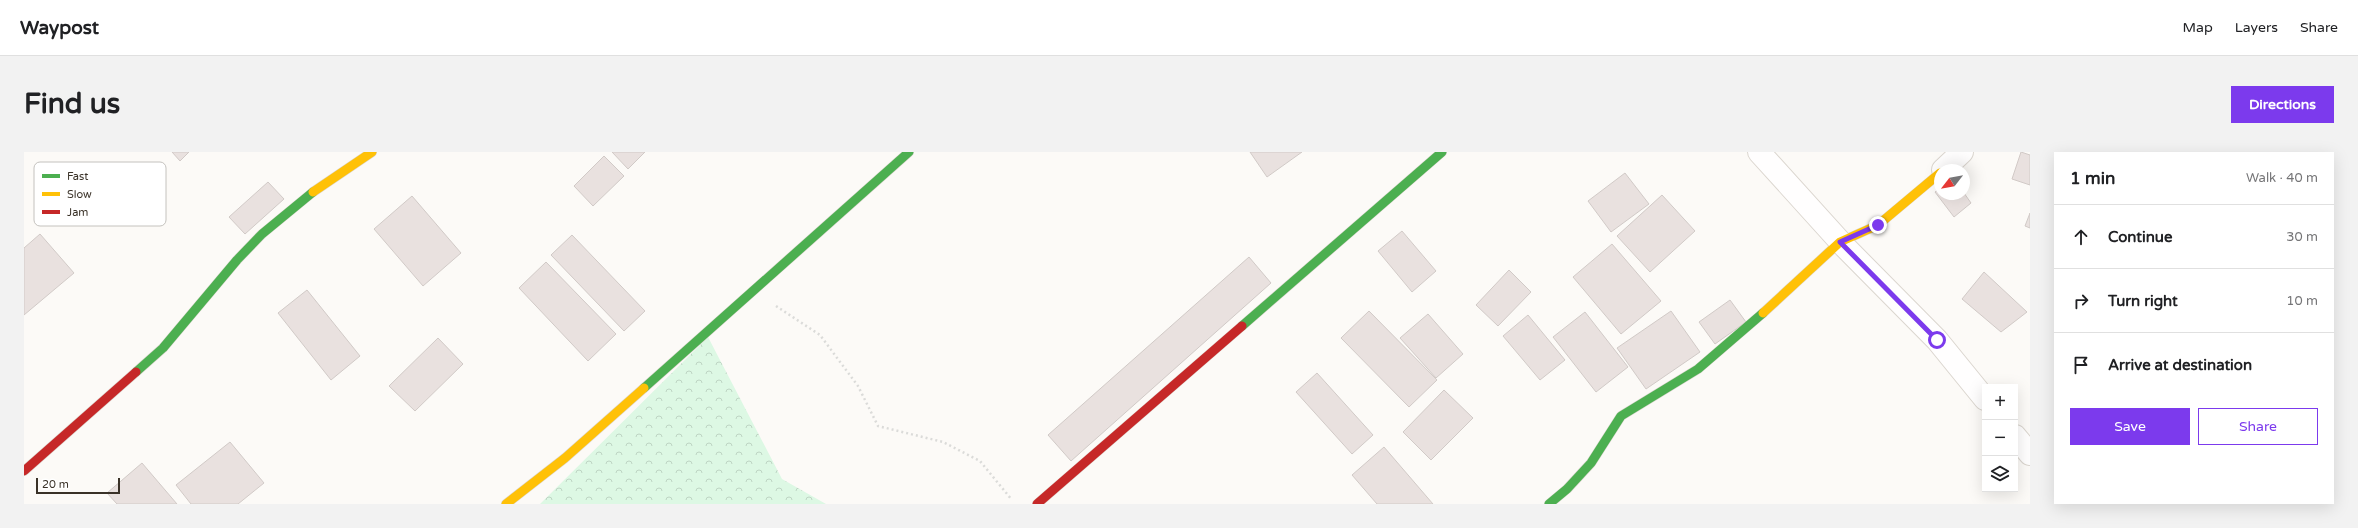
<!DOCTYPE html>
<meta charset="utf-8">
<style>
body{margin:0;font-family:"Varela Round",sans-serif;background:#f2f2f2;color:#202124}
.controls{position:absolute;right:12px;bottom:12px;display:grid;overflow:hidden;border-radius:0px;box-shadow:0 4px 16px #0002}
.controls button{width:36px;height:36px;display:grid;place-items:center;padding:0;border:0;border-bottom:1px solid #e0e0e0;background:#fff;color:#202124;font:20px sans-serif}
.compass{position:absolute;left:1910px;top:12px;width:36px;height:36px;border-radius:50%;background:#fff;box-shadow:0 4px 16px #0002;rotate:239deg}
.scale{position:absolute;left:12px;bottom:10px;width:84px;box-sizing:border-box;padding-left:4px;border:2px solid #3a3228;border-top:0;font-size:11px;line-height:14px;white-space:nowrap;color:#3a3228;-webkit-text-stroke:3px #fff;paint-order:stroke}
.stop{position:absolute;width:12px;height:12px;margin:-9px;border:3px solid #7c3aed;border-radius:50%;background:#fff}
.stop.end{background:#7c3aed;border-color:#fff;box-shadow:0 1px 4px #0008}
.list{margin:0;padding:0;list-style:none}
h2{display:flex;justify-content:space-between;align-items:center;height:52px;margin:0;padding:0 16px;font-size:17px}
h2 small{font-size:13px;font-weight:400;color:#757577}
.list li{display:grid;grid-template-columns:26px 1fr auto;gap:12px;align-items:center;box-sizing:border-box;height:64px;padding:0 16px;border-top:1px solid #e0e0e0}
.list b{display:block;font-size:15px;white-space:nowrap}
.list em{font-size:13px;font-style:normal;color:#757577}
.actions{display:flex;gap:8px;padding:12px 16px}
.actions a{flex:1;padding:9px 0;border:1px solid #7c3aed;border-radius:0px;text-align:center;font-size:14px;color:#7c3aed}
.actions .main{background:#7c3aed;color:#fff}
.icon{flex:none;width:22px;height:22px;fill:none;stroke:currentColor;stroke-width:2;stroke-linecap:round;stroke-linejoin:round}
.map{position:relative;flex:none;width:2006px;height:352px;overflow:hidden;border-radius:0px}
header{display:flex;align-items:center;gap:24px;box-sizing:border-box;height:56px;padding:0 20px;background:#fff;border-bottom:1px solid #e0e0e0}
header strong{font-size:19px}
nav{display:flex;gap:22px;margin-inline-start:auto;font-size:14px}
.intro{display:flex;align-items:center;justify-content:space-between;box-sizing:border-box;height:96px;padding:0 24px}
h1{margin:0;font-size:28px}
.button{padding:10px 18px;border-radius:0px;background:#7c3aed;color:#fff;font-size:14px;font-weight:700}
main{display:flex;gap:24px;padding:0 24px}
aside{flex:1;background:#fff;border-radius:0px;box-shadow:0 4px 16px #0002}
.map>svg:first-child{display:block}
.forest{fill:url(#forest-crowns)}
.building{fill:#e9e1df;stroke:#d1cac7}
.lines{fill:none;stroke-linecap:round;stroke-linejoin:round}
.street-casing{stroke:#dbd6cf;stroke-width:24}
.fast-casing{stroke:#dbd6cf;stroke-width:10}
.slow-casing{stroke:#dbd6cf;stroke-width:10}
.jam-casing{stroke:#dbd6cf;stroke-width:10}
.path{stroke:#dbdbd9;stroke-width:2.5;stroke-dasharray:2 3;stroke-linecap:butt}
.street{stroke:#fffefe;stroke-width:22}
.fast{stroke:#4caf50;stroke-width:9}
.slow{stroke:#ffc107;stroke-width:9}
.jam{stroke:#c62828;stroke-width:9}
.route{stroke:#7c3aed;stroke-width:5}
.key{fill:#fff;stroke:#c4c2be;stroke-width:1}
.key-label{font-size:11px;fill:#3a3228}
</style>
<header>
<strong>Waypost</strong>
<nav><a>Map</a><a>Layers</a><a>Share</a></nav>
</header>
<div class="intro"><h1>Find us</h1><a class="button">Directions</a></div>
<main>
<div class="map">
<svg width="2006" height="352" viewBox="0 0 2006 352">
<defs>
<pattern id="forest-crowns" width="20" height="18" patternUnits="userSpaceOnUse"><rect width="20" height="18" fill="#ddf8e4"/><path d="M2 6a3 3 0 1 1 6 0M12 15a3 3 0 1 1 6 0" fill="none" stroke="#bed5c4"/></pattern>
</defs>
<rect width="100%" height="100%" fill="#fcfaf7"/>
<path class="forest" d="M684,185l74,142 44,25h-286z"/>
<path class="building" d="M148,0h17l-9,9z
M588,0h33l-17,17z
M1226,0h52l-35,25z
M1997,0l9,3v30l-18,-6z
M580,4l20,20 -31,30 -19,-20z
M1601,21l24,31 -38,28 -23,-31z
M244,30l16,17 -39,35 -16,-17z
M1916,36v6l24,-1 7,10 -17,14 -19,-25z
M1638,43l33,36 -45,41 -33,-36z
M388,44l49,57 -38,33 -49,-57z
M2006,61v15l-5,-2z
M1378,79l34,40 -24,21 -34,-41z
M16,82l34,39 -50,42v-67z
M548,83l73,76 -21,20 -73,-76z
M1588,92l49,57 -40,33 -48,-57z
M1225,105l22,26 -200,178 -23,-26z
M522,110l70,72 -28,27 -69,-73z
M1485,118l22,22 -33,34 -22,-21z
M1960,120l43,40 -26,20 -39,-33z
M283,138l53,66 -29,24 -53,-67z
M1706,148l16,22 -31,22 -16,-22z
M1345,159l68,69 -28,27 -68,-69z
M1647,159l29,41 -54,37 -29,-41z
M1561,160l43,55 -32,25 -43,-55z
M1404,162l35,40 -27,24 -36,-40z
M1504,163l37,45 -25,20 -37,-44z
M414,186l25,26 -48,47 -26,-25z
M1293,221l56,62 -21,19 -56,-62z
M1420,238l29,28 -42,42 -28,-28z
M206,290l34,41 -26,21h-47l-15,-19z
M1360,295l49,57h-56l-25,-29z
M118,311l35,41h-60l-10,-11z"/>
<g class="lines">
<g class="street-casing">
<path id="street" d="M1735,0l86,95 92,93 48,59
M1919,18l19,-18
M1991,284l15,18"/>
</g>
<g class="fast-casing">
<path id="fast" d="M1218,174l200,-174
M112,220l27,-24 74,-88 25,-26 51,-42
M620,236l265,-236
M1525,352l18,-15 24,-26 30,-47 77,-47 65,-56"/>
</g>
<g class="slow-casing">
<path id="slow" d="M289,40l59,-40
M1739,161l77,-71 38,-17 62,-52
M482,352l59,-46 79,-70"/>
</g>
<g class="jam-casing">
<path id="jam" d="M0,319l112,-99
M1013,352l205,-178"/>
</g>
<path class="path" d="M752,154l44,29 38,51 20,40 65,16 37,19 32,39"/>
<use href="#street" class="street"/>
<use href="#fast" class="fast"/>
<use href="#slow" class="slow"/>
<use href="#jam" class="jam"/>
</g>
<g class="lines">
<path class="route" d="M1854,73l-38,17 97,98"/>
</g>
<rect x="10" y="10" width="132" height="64" rx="6" class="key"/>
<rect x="18" y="22" width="18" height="4" fill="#4caf50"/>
<rect x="18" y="40" width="18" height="4" fill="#ffc107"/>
<rect x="18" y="58" width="18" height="4" fill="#c62828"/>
<g class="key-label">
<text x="43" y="28">Fast</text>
<text x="43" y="46">Slow</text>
<text x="43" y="64">Jam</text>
</g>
</svg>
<div class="controls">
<button>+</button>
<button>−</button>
<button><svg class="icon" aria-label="layers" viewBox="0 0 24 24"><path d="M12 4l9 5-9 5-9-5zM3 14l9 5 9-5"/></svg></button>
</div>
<svg class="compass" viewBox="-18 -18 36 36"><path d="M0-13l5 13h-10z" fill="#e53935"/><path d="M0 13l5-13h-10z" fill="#757577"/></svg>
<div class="scale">20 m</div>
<div class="stop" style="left:1913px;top:188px"></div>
<div class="stop end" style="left:1854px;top:73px"></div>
</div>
<aside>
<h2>1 min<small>Walk · 40 m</small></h2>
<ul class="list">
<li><svg class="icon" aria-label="ahead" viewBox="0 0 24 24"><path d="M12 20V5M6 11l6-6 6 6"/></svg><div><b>Continue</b></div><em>30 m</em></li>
<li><svg class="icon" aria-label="right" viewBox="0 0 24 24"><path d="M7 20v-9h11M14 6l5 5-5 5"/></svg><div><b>Turn right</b></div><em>10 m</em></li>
<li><svg class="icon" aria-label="arrive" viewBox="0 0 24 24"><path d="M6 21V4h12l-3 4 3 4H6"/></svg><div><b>Arrive at destination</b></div></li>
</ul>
<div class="actions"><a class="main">Save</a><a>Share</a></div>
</aside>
</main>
